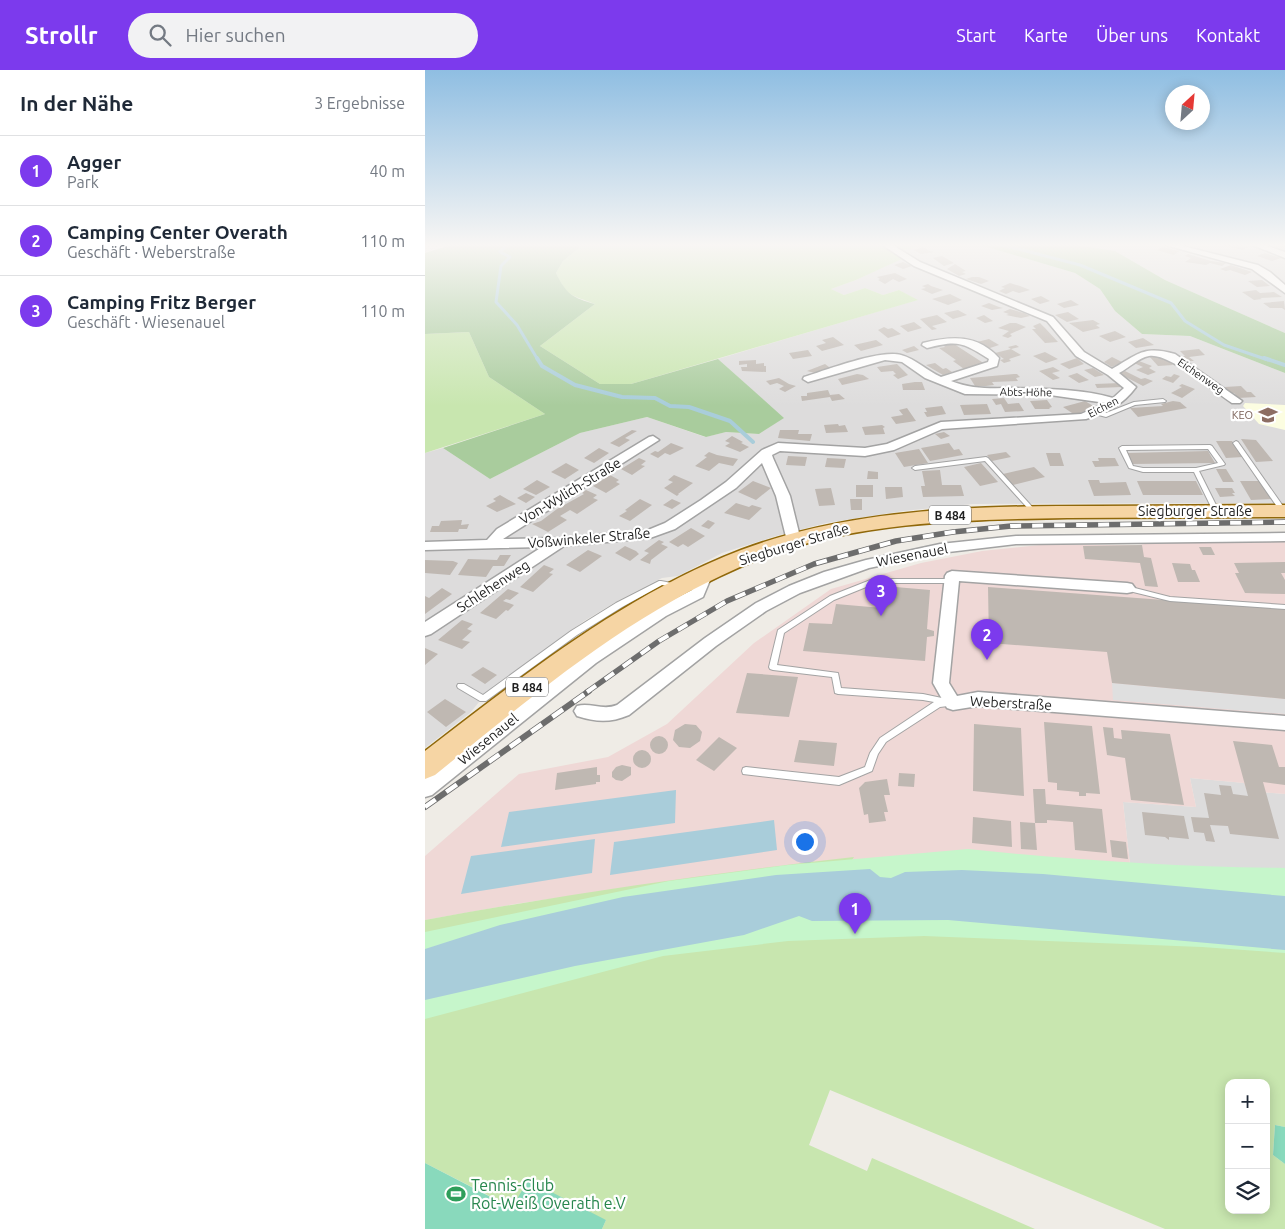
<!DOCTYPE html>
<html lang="de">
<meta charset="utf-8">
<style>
body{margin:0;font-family:Ubuntu,sans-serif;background:#f2f2f3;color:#1f2937}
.controls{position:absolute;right:15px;bottom:15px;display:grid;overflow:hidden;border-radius:10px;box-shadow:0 2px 12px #0003}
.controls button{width:45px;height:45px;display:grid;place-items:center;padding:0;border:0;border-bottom:1px solid #e0e1e3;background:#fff;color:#1f2937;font:25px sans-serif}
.compass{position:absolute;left:740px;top:15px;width:45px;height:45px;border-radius:50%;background:#fff;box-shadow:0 2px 12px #0003;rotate:26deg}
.you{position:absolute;left:379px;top:771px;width:18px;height:18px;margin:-12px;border:4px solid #fff;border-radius:50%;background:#1a73e8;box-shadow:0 0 0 8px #1a73e833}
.badge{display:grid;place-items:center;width:32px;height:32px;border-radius:50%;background:#7c3aed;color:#fff;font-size:16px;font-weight:700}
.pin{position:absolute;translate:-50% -41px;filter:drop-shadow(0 1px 2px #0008)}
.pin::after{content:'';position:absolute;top:26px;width:18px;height:15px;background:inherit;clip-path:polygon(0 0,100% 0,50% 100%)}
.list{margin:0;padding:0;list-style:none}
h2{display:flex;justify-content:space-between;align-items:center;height:65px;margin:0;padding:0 20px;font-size:21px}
h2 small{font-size:16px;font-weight:400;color:#747a83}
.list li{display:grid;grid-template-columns:32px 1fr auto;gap:15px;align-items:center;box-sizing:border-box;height:70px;padding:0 20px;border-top:1px solid #e0e1e3}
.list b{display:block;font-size:19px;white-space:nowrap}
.list p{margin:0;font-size:16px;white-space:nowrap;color:#747a83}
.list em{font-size:16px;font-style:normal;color:#747a83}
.icon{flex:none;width:28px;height:28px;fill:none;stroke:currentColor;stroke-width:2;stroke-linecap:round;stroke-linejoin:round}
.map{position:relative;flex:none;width:860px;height:1159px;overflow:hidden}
header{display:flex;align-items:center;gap:30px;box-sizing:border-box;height:70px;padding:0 25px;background:#7c3aed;color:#fff}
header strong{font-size:24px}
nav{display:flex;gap:28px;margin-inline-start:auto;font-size:18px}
.search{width:350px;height:45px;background:#f2f2f3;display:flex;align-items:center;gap:12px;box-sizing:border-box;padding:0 18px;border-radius:28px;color:#747a83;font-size:19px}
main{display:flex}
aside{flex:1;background:#fff}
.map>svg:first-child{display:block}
.residential{fill:#dddcdc}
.commercial{fill:#efd8d6}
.education{fill:#fcfde1}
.grass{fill:#c8e6af;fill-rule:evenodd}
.forest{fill:#a9cc9d}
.park{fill:#c6f6cb}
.pitch{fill:#89d9bc}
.parking{fill:#dfdfdf}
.water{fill:#a9cdda}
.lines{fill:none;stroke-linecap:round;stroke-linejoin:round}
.stream-far1{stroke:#a9cdda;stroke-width:3}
.stream{stroke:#a9cdda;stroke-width:4}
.building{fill:#bfb8b2}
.lane-casing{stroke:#a3a3a3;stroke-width:2}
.street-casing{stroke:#a3a3a3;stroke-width:3}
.primary-casing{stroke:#90680a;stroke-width:3}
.lane{fill:#fff;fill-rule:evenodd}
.street{fill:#fff;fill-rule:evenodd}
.primary{fill:#f6d5a4;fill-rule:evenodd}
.rail-far1-casing{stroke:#6d6d6d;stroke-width:5.5}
.rail-casing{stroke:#6d6d6d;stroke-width:6}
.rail-far1{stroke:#fff;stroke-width:4;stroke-dasharray:11;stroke-linecap:butt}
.rail{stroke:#fff;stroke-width:4.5;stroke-dasharray:13;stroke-linecap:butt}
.labels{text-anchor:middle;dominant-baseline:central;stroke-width:4.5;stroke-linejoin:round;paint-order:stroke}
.far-street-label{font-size:11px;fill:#1f1f1f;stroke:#fff}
.far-education-label{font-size:11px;fill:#785e54;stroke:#fff;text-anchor:end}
.shield{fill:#fff;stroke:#626262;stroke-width:1}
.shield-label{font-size:12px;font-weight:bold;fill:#1f1f1f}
.street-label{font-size:14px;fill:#1f1f1f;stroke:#fff}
.near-leisure-label{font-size:16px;fill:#27864d;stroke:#fff;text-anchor:start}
</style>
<header>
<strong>Strollr</strong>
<div class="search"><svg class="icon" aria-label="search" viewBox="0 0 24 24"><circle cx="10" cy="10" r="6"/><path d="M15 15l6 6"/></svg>Hier suchen</div>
<nav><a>Start</a><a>Karte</a><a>Über uns</a><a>Kontakt</a></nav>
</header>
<main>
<aside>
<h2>In der Nähe<small>3 Ergebnisse</small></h2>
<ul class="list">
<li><span class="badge">1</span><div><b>Agger</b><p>Park</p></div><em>40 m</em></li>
<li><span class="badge">2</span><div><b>Camping Center Overath</b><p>Geschäft · Weberstraße</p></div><em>110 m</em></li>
<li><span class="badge">3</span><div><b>Camping Fritz Berger</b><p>Geschäft · Wiesenauel</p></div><em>110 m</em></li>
</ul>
</aside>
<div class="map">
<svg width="860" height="1159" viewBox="0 0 860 1159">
<rect width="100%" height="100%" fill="#efece6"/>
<path class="residential" d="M505,174h47l98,29 25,16 15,22 27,23 48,2 95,37v130l-312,1 -70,7 -77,12 -50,13 -54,17 -44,23 -16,2 -41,21 -37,22 -96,70 -18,22 -45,35v-295l18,-5 47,31 90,-46 67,-16 58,20 21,-5 33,2 24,-16 -65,-59 199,-59 -18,-10 -16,5 -18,-7 -21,7 -13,-6 25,-9 47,-22 -8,-6z
M645,174h215v89l-120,-53 -50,-29z
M765,708l55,5 2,8 38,3v103l-153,-15 -9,-80 73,5z"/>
<path class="commercial" d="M860,470v254l-38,-3 -3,-8 -54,-5 6,29 -73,-5 9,80 -346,-17 -271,39 -90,16v-64l94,-82 89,-17 59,-33 87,-81 77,-54 90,-26 61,-12 58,-6h98l20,-3z"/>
<path class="education" d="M820,333l40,2v25l-26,-6 -16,-18z"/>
<path class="grass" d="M152,174h353l-34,8 8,6 -48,22 -25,9 13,6 21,-7 18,7 16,-5 19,10 -287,84h-31l-60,-38 55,-42c-23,-9 -28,-7 -39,-31l7,-12 16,-13z
M44,262l20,45 56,37 -120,39v-119z
M429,787l-4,6 -425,86v-29c142,-26 286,-47 429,-63z
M374,846l486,34v177l-10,-2 -2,30 12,9v65h-120l-335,-139 -21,55 58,26 5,-13 163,71h-433l4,-9 -93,-12 -88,-45v-163zM804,1013h37v127h-37z"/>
<path class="forest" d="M15,174h137l2,4 -16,13 -7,12c10,21 17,25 39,31l-55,42 60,38h31l87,-25 66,59 -25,16 -33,-2 -20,5 -59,-20 -67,16 -90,46 -47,-31 102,-34 -56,-37 -20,-45 -44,2v-81l23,-7z
M552,174h93l45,7 50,29 120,53v40l-95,-37 -48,-2 -27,-23 -15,-22 -25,-16z"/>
<path class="park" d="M543,779c105,11 211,18 317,19v85l-83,-6 -278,-11 -136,5 -125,15 -238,63v-87l244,-51 119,-16z"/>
<path class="pitch" d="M850,1055l10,2v37l-12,-9z
M0,1093l87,45 16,-28 78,40 -4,9h-177z"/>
<path class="parking" d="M687,613l173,16v15l-172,-14z"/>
<path class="water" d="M251,720l-1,33 -174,24 8,-35z
M349,750l3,30 -167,25 4,-33z
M170,769l-3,34 -131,21 10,-38z
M445,799l10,8 11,1 14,-6 57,-2 81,4 242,22v54l-337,-30 -136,1 -13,-5 -55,19 -169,31 -150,34v-51l75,-24 123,-28 153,-22z"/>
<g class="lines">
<path class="stream-far1" d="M83,174l-8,8 10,5 -9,9 -5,36 21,23 21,35
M574,174l81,21 91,38 14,18 39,24 44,15"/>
<path class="stream" d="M112,288l5,8 33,19 47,12 33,1 15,8 19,1 41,14 23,21
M839,288l21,7"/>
</g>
<path class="building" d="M792,174h19l12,2 -5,4z
M498,177l7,4 4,1 -13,2 -7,-4z
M737,177l17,4 -5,4 -17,-5z
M840,183l16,5 -9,3 -15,-5z
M763,184l23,7 15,2 -4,3 -12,-3 -4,2 -21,-3 6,-4 -6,-2z
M517,186l12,7 -10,3 -11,-8z
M478,192l9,4 -9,3 -9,-4z
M530,194l11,7 -4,1 4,2 -7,2 -12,-7z
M806,195l21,7 -7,3 -15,-5 -4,1 -6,-2z
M470,203l12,6 -8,3 -6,-3 -8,5 -7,-4 2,-1 -3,-2z
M547,207h7l10,4 -8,3 -15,-5z
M837,210l8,6 -13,1 -9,-6z
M585,213l10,3 10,4 -11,3 -6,-2 -7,3 -7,-3 6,-3 -4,-1z
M503,214l3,2 12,4 -11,4 -11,-5 5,-1 -4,-2z
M831,220l4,3 14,-1 8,5 -22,1 2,1 -8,1 -12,-8z
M525,224l12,6 -14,5 -16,-6z
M616,226l9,5 -10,3 -9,-5z
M646,230l8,5 -15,3 -7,-4z
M859,231l1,9 -3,-2h-12l-7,-5z
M564,233l10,4 4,1 -11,2 -11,-4z
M585,239l14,4 6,3 -9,2 -15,-3 3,-1 -6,-2z
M533,240l9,5 -14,4 -9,-6z
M643,242l11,7 -12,3 -12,-7z
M512,245l10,7 -15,4 5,3 -5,1 -12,-11z
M559,245l9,6 -8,2 -9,-5z
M668,250l7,4 -4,1 4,3 -17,4 -14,-9z
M489,252l8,6 -14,4 -8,-6z
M585,253h6l10,4 -16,7 2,2 -4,2 -6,-2 7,-5 -11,-3z
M615,253l5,5 13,14 -13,1 -13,-14h4l-3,-3z
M459,257l4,2 4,-1 9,6 -13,4 -10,-8z
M690,261l11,6 -16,5 -11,-6z
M408,267l11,8 -22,6 -6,-5 10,-3 -4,-3z
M718,268l11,7 -18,3 -8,-6z
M564,269l10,6 -12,4 -10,-7z
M451,270l7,5 -22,6 -7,-6z
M526,272l20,13 14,9 -21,5 -11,-8 3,-1 -17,-12 6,-1 -3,-3z
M591,275l3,2 -8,2 10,6 -12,4 2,2 -7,2 -4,-3 4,-1 -9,-6 16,-4 -3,-2z
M489,276l5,4 -12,3 -5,-3z
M774,279l6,6 -16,2 5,4h-9l-5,-5h5l-5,-5z
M383,280l4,6 -19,3 -4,-6z
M620,282l13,7 -12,4 -13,-7z
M738,285l10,10 -15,1 -9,-10z
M687,287l10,5 -10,5 -8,-5z
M652,288l7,6 -15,5 -9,-5z
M331,290v4l8,-1v3h2v6l-24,-1 -1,-4h6v-3l-8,1v-4z
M714,291l13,5 -3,2 7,4 -8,3 -12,-5 7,-3 -9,-4z
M510,293l8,6 3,-1 6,4 -9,3 -17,-10z
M400,294l8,6 -14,4 -12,-3z
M472,294l11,11 -10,4 -5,-4 3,-1 -3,-3 -12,1 -4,-5z
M628,297l7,4 -8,2 8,5 -7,2 -14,-9z
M668,298l11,7 -9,2 -11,-7z
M700,301l16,8 4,-1 8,3 -10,5 -25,-13z
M652,303l12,7 -10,3 -11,-7z
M432,304l6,1 6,4 -27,6 -4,-6z
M589,304h3l3,3 -4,1 2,3 -26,1 2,3 -8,1h-11l-5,-8z
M749,304l6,2 -7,7 -11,-4 4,-3 5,1z
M354,308l10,6 7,2 -11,6 -6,-3 5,-3 -7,-3 -7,2 -4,-4z
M490,312h7l3,8h-22l-1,-6z
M695,313l3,4 -26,1 -2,-4z
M757,314l13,5 -13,9 -11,-5 11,-6 -3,-1z
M816,316l6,6h4l5,5 -18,1 -4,-5 -5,1 -4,-7z
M403,320l2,5 9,-1 6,5 -13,2 -2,-4 -28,4 -1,-5h6v-3z
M579,328l4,6 11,-1 5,8 -19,1 -4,-8 -5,1 -4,-6z
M622,330l5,7 -3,1 1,1h-15l-5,-8z
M660,331l10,6 -20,8 -12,-8z
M748,331l7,1 7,6 -49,9 -8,-9 33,-2 -2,-2z
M562,334l4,10 -27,1 -4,-10z
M517,336l4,8 -19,3 -3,-5h3l-2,-4z
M482,338l9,13 -20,3 -5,-7 12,-2 -4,-5z
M413,354l1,2 6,-1 3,7 -22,1 -2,-8z
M457,355l3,2 -2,1 2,6 -20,1 -3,-8z
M207,360l5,1 -12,7 5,2 -11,7 -9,-4z
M355,360h19l-1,4h14l-2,7 -32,-3z
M519,362l6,4 -9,3 -6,-5z
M307,366l11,6 -2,1 8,4 -9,5 -15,-6 5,-3 -5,-2z
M816,369l15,1 17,21 -17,1z
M791,371h16l11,16 -17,1z
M246,373l13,5 -14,7 -5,-2 -7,5 -8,-4 5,-3 3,1z
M524,373l5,7 5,-1 4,6 -33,6 -9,-13z
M174,378l10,5 -15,10 -10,-5z
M494,379l9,14 -24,4 -9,-14z
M783,381l7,12 -83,1 -5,-11z
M284,382l8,3 21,4 -5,7 -14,-3 -10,8 -14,-5 12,-9 -3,-1z
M581,382l5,5 -19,4 -5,-6z
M621,383h14l4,13h-14z
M363,386l19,1 -2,9 -19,-1z
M214,388l7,3 -5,4 4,1 -13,9 -11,-6z
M402,388l19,1 -2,9 -19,-1z
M673,388h17l4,8 -24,1 -3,-6h7z
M141,393l13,7 -14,9 -14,-7z
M556,393l17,19 -18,4 -16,-19z
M609,397l11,10 -32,8 -10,-11z
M791,399h10l8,13h-11z
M515,400l2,15h19l3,11 -41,1 -2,-11h4l-3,-15z
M443,401l10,1v7h-11z
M185,405l9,5 -3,2 4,2 -14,9 -13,-7z
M249,405l19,8 -15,11h1l-2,2 -13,-8 9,-6 -5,-2z
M112,410l13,7 -14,8 -13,-6z
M663,410h11l1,3 26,-1 5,13 -37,1z
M328,411l18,7 -15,12 -18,-8z
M712,411h59l7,14h-60z
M815,411h20l12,18 -21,1z
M431,415h17v12h-17z
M460,417h17l1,10 -17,2z
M406,418l4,17 -16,1 -4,-17z
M790,418h17l3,5h-3l3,3 -15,1z
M161,420l11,5 -4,3 5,2 -21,14 -7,-4 -10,6 7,4 -19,12 -16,-8 9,-3 16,-12 27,-15 -2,-1z
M101,423l9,4 -9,6 -9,-5z
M75,425l16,9 -19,8 -11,-6 10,-5 -3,-2z
M215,429l12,6 -22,16 -11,-5 8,-5 -2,-1z
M247,429l9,4 -9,6 -9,-4z
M425,429h12v11h-11z
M311,433l13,4 3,-2 10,3 -13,12 -25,-7z
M37,450l-1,5 8,-1 -2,5h-8l-1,3h-28l2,-6h7l2,-5z
M283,450l7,3 -6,6 -8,-3z
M266,458l14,8 -17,11 -5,-3 -5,3 -9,-5z
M234,470l5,2 -3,2 7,3 -17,13 -1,4 -10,-4 9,-7 -5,-2z
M717,475l2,12 7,1 7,29 -13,-1 -5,-23 -55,-4 -2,-13z
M200,476l11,5 3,3 -9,7 -15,-8z
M774,477h12l4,8h-12z
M163,480l14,6 -22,16 -14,-7z
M75,485h11l-7,11h-11l-7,11 -28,-2 10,-16 29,1z
M0,490l28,1 5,2 -8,12 -25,-2z
M860,492v11h-4l4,7v14l-40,-1 -10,-20h4l-5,-10z
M747,493l18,1 2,6h3l5,12h-22z
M119,495l10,4 -5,4 4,1 -20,18 -13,-5z
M459,516l46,4 -3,39 7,2v5l-7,1 -2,24 -122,-10 6,-28 23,1 4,-20 46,4z
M563,517l297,22v90l-173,-16 -5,-31 -118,-9z
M17,518l10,6 -27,20v-18l4,2z
M83,519l11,4 -9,7 -4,-1 -3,2 11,4 -6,6 -2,-1 -10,9 -16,-6z
M37,550l11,4 -6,5 5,2 -10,9 8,2 -8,7 -24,-9z
M0,578l13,6 -13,11z
M58,597l14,8 -12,9 -14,-9z
M322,603l51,4 -9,40 -53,-4z
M20,629l21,13 -20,15 -19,-15z
M619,652l48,4 8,68 -14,-1v3h-7v-4l-22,-2v-7l-9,-1z
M260,654l11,1 6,7 -2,9 -10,7 -11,-1 -6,-7 2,-10z
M549,654l47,4 3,68 -51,-5z
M678,657l10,1 1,10 8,1 -1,-9 49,4 14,71 -53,-5 -6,-42 -18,-3z
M225 675a9 9 0 1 1 18 0a9 9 0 1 1-18 0Z
M294,667l18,11 -23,23 -18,-11z
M374,670l38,3 -3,23 -40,-4z
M808,671l39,4 7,22h6v18l-22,-3 16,57 -49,-5 -2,-8 -18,-1 5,17 -9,-1 -2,-8 -10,-1 -3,-15 18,1 -5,-25 17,2 -2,-10 12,1 2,8 15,2z
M208 689a9 9 0 1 1 18 0a9 9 0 1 1-18 0Z
M197,695l9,2v8l-9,6 -6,-1 -4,-3v-5l4,-5z
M172,697v8h3v7h-4v2l-41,6 2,-17z
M474,703l16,1 -1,13 -16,-1z
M462,709l3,16h-6l4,17h-4l2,9 -17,2 -1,-9 -4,1 -5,-27 6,-6z
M608,719h12l1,15 56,5 5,44 -32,-3 -2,-28 -26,-2v3h-12z
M717,742l42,4 5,23 -20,-2v3l-4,-3 -20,-2z
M548,747l38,4 1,26 -40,-4z
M595,752l15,1 2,27 -16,-1z
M685,770l16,2 2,17 -16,-2z"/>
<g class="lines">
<g class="lane-casing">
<path id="lane" d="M738,329l3,2 -1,1 -30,3 -29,12 -15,-4 3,-2 12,2 28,-11z
M811,371l2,1 47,67v3h-4l-1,-1 -47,-68z
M785,375l2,1 13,18 -1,1 -25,6 20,40 -3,2 -3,-2 -19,-39h-51l-14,-4 -10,-20 3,-2zM783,379l10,14 -22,5h-53l-10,-2 -7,-16z
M561,387l2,1 48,53v2h-4l-47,-52 -70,9 -3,-2 3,-2z
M448,509h79l3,2 -3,2h-76l-42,17 -50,33 -7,32 61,8 3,15 82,6 33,7 1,2 -1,2 -16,2 -54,35 -8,12 -6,17 -33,14 -96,-11 -1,-3 1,-3 3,-1 93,10 26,-10 5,-14 10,-15 54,-36 -11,-2 -85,-6 -3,-1 -3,-16 -59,-7 -3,-1 -1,-2 9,-37 52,-34z
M234,511h2l16,3 3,2 -3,2 -15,-3 -40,22 -45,28 -91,66h-6l-22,-13 -1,-2 1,-2h6l19,11 88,-64 45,-28z
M700,516h2l43,11 115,8v4l-115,-8 -45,-11 -1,-2z"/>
</g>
<g class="street-casing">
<path id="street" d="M456,174h10l29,18 133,55 31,35 28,17c26,-15 32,-24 63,-15l67,47 -2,2h-8c-17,-11 -64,-51 -83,-47 -11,2 -20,12 -30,17l17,14c-13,18 -30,26 -50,32l-144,10 -48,21 -29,6 -85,-5 -8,4 1,3 17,38 11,45 -2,3h-10l-2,-3 -11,-45 -14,-33 -26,25 -61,41 -25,9 -86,8 -133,88 -6,2v-14l117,-75 -117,3v-8l62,-2 10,-11 152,-92 4,-1 6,4 -156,99 57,-1 88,-8 17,-7 36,-23 25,-18 36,-32 16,-7 87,5 22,-4 54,-22 140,-8 25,-11 -56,-8 -85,-1 -40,-16 -23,-16 -17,-2 -77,22 -5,-3 1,-2c22,-7 77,-28 97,-22 15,4 26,16 40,22l47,-15 1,-3c-27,-17 -31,-19 -62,-11l-5,-3 1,-2c29,-7 54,-9 76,15l-2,8 -46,15c22,9 42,7 65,7 32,1 67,1 97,10l11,-10 -16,-13 -32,-19 -29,-35 -133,-55z
M737,174h13l83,21 12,7 15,13v8l-33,-24z
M825,174h12l23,8v6z
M860,463v8l-269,3 -76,9 -71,15 -69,25 -34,18 -50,35 -87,69c-19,8 -33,7 -52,1l-3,-5 3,-5c13,-4 26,5 40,-1l88,-67 51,-35 33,-17 35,-14 42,-12 74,-16 76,-8z
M281,498l5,2 2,3 -10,24 -37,19 -70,47 -164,132 -7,2v-19l160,-124 70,-45 37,-19 9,-20z
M527,501l175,12 5,1 3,4 -3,4 -5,1 -168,-12 -10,102 8,13 21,-4 307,24v14l-307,-24 -25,4 -6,-2 -14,-25 12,-107 2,-3z"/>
</g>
<g class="primary-casing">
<path id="primary" d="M860,435v12c-73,0 -145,1 -218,1 -103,2 -212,3 -310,42 -121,48 -222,134 -322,215l-10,4v-28c99,-76 199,-156 316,-201 114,-43 239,-44 358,-44 62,0 124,-1 186,-1z"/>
</g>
<use href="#lane" class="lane"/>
<use href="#street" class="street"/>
<use href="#primary" class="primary"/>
<g class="rail-far1-casing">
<path id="rail-far1" d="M162,622l72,-51 68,-40 87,-37 82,-23 57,-9 58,-6 274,-4"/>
</g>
<g class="rail-casing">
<path id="rail" d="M0,737l164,-116"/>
</g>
<use href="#rail-far1" class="rail-far1"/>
<use href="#rail" class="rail"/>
</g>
<linearGradient id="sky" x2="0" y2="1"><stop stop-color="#8fbee2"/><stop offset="0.52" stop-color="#f8f6f4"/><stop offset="1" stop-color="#f8f6f4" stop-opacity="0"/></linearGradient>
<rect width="860" height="336" fill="url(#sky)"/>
<defs>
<g id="school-bare" transform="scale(1.5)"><path d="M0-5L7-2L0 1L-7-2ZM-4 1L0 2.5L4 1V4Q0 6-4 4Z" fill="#8d6e63" stroke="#fff" stroke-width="2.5" paint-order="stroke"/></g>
<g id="stadium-bare" transform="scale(1.5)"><path d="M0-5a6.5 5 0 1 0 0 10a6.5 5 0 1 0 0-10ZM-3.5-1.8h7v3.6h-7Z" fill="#2e9e5b" stroke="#fff" stroke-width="2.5" paint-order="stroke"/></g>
</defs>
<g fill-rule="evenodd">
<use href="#school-bare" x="843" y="345"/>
<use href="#stadium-bare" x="31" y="1124"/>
</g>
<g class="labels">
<g class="far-street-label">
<text transform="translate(776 306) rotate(35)">Eichenweg</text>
<text transform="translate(601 322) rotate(1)">Abts-Höhe</text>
<text transform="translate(678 337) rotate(-27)">Eichen</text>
</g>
<g class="far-education-label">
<text x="828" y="345">KEO</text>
</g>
<g class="shield">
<rect x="504" y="435.5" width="42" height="19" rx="4"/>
<rect x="81" y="607.5" width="42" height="19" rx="4"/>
</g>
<g class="shield-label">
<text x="525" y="445">B 484</text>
<text x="102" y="617">B 484</text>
</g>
<g class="street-label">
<text transform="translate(145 421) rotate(-31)">Von-Wylich-Straße</text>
<text x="770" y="441">Siegburger Straße</text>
<text transform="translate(164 468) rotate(-5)">Voßwinkeler Straße</text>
<text transform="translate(369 474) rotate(-17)">Siegburger Straße</text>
<text transform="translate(487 485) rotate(-11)">Wiesenauel</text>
<text transform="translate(68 516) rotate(-33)">Schlehenweg</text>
<text transform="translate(586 633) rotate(3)">Weberstraße</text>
<text transform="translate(63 669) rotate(-39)">Wiesenauel</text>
</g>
<g class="near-leisure-label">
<text x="46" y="1115">Tennis-Club<tspan x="46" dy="18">Rot-Weiß Overath e.V</tspan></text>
</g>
</g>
</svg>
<div class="controls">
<button>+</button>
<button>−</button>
<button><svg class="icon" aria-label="layers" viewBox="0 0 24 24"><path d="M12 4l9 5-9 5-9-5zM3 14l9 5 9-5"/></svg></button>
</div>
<svg class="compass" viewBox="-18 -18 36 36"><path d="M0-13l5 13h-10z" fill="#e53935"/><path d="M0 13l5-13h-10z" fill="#747a83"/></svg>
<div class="you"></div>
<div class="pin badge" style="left:430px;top:864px">1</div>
<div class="pin badge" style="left:562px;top:590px">2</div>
<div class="pin badge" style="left:456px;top:546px">3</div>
</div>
</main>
